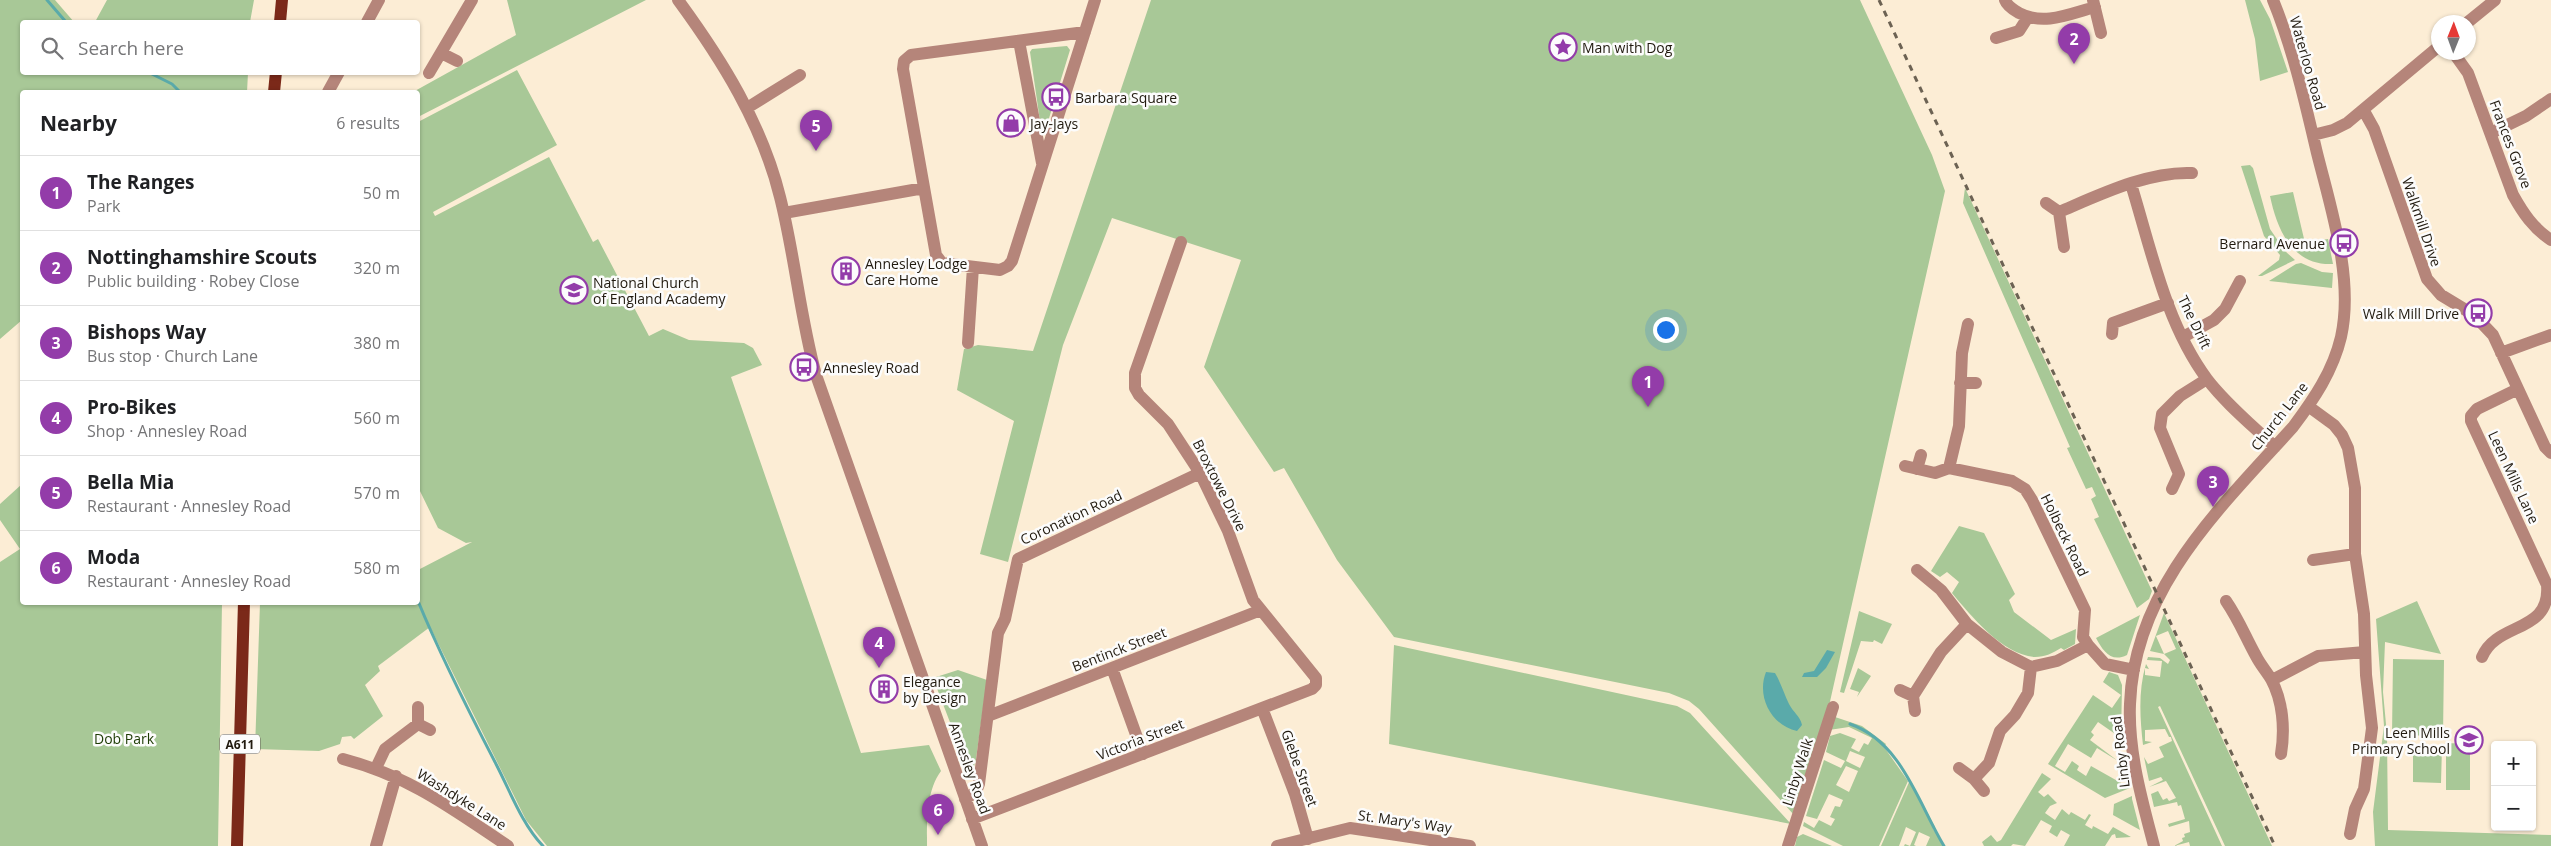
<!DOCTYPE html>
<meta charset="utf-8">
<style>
body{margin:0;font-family:"Open Sans",sans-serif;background:#f6f6f6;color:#202124}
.controls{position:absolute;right:15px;bottom:15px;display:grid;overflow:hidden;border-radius:5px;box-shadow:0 1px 4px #0004}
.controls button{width:45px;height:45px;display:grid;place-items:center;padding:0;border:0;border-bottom:1px solid #e0e0e0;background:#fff;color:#202124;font:25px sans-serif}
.compass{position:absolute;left:2431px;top:15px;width:45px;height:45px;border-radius:50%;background:#fff;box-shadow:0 1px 4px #0004;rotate:1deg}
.you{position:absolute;left:1665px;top:329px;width:18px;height:18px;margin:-12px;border:4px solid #fff;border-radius:50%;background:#1a73e8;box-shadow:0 0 0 8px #1a73e833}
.badge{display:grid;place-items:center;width:32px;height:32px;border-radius:50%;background:#933ca9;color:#fff;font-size:16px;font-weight:700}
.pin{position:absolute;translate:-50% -41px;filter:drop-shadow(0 1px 2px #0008)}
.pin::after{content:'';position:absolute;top:26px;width:18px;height:15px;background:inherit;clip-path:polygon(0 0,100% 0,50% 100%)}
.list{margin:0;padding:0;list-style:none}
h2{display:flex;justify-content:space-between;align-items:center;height:65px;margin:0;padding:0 20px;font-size:21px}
h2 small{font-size:16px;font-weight:400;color:#757577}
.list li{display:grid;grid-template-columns:32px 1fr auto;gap:15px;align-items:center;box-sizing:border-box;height:75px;padding:0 20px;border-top:1px solid #e0e0e0}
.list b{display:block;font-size:19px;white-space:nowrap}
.list p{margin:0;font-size:16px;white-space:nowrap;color:#757577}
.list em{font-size:16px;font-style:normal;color:#757577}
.icon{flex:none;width:28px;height:28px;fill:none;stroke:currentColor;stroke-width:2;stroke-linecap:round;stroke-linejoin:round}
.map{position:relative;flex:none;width:2551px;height:846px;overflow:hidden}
.search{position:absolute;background:#fff;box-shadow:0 1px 4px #0004;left:20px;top:20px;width:400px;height:55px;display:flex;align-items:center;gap:12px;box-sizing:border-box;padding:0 18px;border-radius:5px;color:#757577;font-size:19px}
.panel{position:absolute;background:#fff;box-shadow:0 1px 4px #0004;left:20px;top:90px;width:400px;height:515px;border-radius:5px}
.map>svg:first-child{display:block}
.green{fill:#a8c897;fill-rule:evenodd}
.water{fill:#5aaaaa}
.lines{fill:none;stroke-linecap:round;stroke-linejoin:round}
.stream{stroke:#5aaaaa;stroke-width:3}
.minor{stroke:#b5857a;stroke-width:12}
.major{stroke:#7b2919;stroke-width:12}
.rail{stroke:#6c6253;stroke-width:3;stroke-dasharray:6 6;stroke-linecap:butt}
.labels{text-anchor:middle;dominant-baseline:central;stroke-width:5;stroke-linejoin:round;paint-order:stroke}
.shield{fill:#fcfcfc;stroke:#635e56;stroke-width:1}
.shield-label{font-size:12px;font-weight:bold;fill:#211a0f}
.poi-label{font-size:14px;fill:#211a0f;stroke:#fcfcfc;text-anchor:start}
.street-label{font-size:14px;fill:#211a0f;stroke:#fcfcfc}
.park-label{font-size:14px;fill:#1d3b04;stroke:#fcfcfc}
</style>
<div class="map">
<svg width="2551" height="846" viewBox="0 0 2551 846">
<rect width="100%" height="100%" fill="#fcedd5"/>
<path class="green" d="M0,0h55l19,22h-52v50l226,1 -1,19h-225v228l-22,19z
M107,0h147l-4,22h-155z
M507,0h139l-228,117v-25h-5l103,-57z
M1151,0h709l72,155 13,36 -116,515 -35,109 -95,-106 -10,-8 -20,-8 -275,-56 -57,-77 -53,-92 -10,4 -70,-105 37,-107 -129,-42 -49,127 -55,217 -28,-8 34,-133 -57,-31 7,-41 14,-4 55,6z
M2245,0h15l10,19 18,53 -28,9 -5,-42z
M1067,46l3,4 -24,78h-5l-11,-76 2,-3z
M517,70l40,75 -124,67 2,4 114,-59 44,85 5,-3 51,97 14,-7 26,11 55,3 9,5 9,17 -31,12 130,376 68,-8 12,26c-15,20 -14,51 -14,75h-380l-21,-26 -96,-193 -52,39 2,5 -15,14 18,31 -29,23 -3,-3 -9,1 -2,7 -21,7 -64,-2 5,-146 158,-1v-32l54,-28 -6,1 -28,-15 -20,-41v-365z
M2250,165l3,3 17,61 15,22 10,9 -33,16h-4l21,-16 1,-5 -16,-19 -23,-70z
M1965,188l187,403 -3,8 -12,9 -43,-89 5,-2 -8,-18 5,-3 -4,-9 -6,2 -19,-41 3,-1 -107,-244z
M2293,192l12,51 23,-4 5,25c-41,2 -56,-35 -63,-68z
M2301,263l21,9 11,1 -1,15 -63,-7 27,-17z
M22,484v118l200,1 -4,243h-218v-284l20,-13 -20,-29v-16z
M1959,526l25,7 31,61 -6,6 5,12 37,28 25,-11 -1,15 -11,6 -3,-2c-8,5 -16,9 -26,9 -32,-2 -64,-41 -83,-64l7,-11 -12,-10 -7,5 -9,-6z
M2417,601l24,53 -56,-12 -2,50 4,43 1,95 163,5v11h-176l-2,-34 11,-86 -8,-107z
M1859,611l33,13 -10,20 -8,-4 -1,2 -12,-1 -17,52 -4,-1z
M2164,613l108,233h-47l-65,-140 -2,1 64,139h-32l-1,-4 -15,4 9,-5 -1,-3 3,-1 -1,-3 6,-2 -1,-11 -20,6 -1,-3 17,-5 -4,-14 -3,1 -1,-4 -23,5 -3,-13 7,-3 5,9 4,-2 2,3 7,-3 -10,-17 -17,6 14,-7 -2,-3 -12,4 -5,-24 4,7 16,-7 -5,-10 13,-6 -1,-4h-2l-4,-8 -20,1v11l7,1 -9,3c-3,-27 -5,-54 3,-81l3,5 -4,-1v7l15,2 2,-16 -15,-1 1,-3 12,1 8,6 2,-4 -6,-6 12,-5 -8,-18 -12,5 8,18 -14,-3z
M2140,615l-13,40c-16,8 -24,-4 -31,-17z
M1394,645l283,61 13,7 101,111 -402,-80z
M2393,659l51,1 -1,76 -51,-1z
M1858,668l13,8 -14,21 2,-5 -9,-3z
M958,670l29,10 -11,79 -5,18 -38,-99z
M2109,672l9,3 4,10 -1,53 -23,-16 -7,10 3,3 -4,5 28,21 -21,-13 -6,10 -23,-14 -13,22 10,6 7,-11 7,5 -2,4 9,6 5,-10 39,22 -25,10 -57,-34 45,-69 19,13 9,-13 -18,-13z
M1832,716l30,10 24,18 -2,3 24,34 -29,65h-36l-40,-20 1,-4 10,6 5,-8 12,6 4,-7 -5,-2 5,-11 5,1 3,-7 -14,-6 -12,25 -11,-3 18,-56 17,8 4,-7 -19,-9 4,-16 10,-3 16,6 -5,9 8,4 5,-9 4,2 4,-7 -23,-11 -20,3zM1850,751l15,6 -5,11 -14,-7zM1846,766l12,5 -9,21 -13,-7z
M2446,743l24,1v46h-24z
M2413,747h29l-1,36 -28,-1z
M2042,773l9,6 -13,13 6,5 4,-3 9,9 -7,3 -5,7 10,7 7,-11 7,6 2,-3 14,8 4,-6 2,1 -6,10 7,4 1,-3 15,8 5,-7 18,10 -15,1 -1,-4 -3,1 -7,11h-41l6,-11 -9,-5 -4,7 -8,-5 3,-6 -11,-6 -16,26 -12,-2 -2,2h-27l-2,-4 9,-7 6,7 4,-2z
M1910,780l25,47 -2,2 12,17h-19l4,-9 -11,-5 -5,13 2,1h-12l1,-2 5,2 6,-14 -10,-5 -7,19h-18z
M2132,796v3l8,31 -27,-15 1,-11z
M1803,834l29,12h-37l2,-9z"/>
<path class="water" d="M1827,650l8,2 -9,16 -9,9h-15l2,-4 10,-2z
M1766,672l9,1c6,10 9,21 14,31 4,8 11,12 13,21l-5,6c-25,-5 -41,-34 -31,-59z"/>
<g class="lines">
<path class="stream" d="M47,0l19,22
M148,72l24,12 8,8
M418,601c23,56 50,109 78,163 14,27 26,60 47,82
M1850,724c52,18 68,79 94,122"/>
<path class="minor" d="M678,0c44,60 84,124 102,197 15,59 20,120 36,178l166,471
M2005,0c2,6 9,10 14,13 25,13 50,1 76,-6
M2093,0l8,33
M367,22l12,-22
M2468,22l27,-22
M1085,32l-174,23 -7,6 -1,8 33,186 6,8 58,7 8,-4 4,-5 83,-261
M1996,38l23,-7 9,-14
M1019,41l23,122
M2453,52l15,21 45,122c10,18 20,33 38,45
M441,53l16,8
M429,73l43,-73
M328,92l11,-20
M747,108l53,-33
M2364,111l10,18 53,150 14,16 33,20 19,20 52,112 6,6
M2491,133l35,-17 25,-17
M2313,135l20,-5 14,-7 91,-76
M2131,184c20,65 35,140 76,195 19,25 45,46 68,68
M2046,203l13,9
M784,213l140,-25
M2064,247l-5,-35c40,-17 89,-41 133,-39
M2112,334l1,-11 55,-20
M2183,337l31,-17 11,-11 15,-28
M968,343l5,-76
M2501,353l50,-18
M1960,383h16
M2308,406l26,19 8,10 6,13 7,40v66l9,60 2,61 6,53 -8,61 -9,20 -5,25
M1905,466l30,7 14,-5 63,13 13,8 7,11 53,110 -2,27 5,8 17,19 29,6
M1949,468l10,-42 3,-73 6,-29
M1917,469l4,-14
M2172,489l7,-15 -19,-46 2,-14 18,-18 27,-17
M2313,560l42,-6
M1917,570l24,20 26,34 35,28 29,15 26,-6 31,-16
M2226,601c13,19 19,35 30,55 4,8 10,15 15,23 12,22 14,50 10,75
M2482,657c15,-36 69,-23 65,-72l-76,-164v-5l6,-7 41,-20
M1112,668l31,86
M2272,680l46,-24 47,-4
M1900,690l13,6 2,15
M1913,696l28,-44 26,-28
M418,707v17l12,6
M1262,708l33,86 13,45
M988,716l273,-106
M343,759c68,18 108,49 165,87
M376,768l9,-19 33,-25
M1959,768l15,11 10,12
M1974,779l15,-16 11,-32 15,-16 13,-22 3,-26
M965,799l11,-7 3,-8 19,-151 7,-14 13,-60 182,-86
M972,819l340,-130 4,-4v-7l-63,-78 -25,-69 -28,-58 -32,-49 -29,-29 -4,-7v-15l46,-131
M376,846l20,-70
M1277,846l73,-18 120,18
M1788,846l45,-139
M2154,846c-12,-46 -26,-94 -24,-142 4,-116 91,-197 163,-277 21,-28 40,-56 48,-90 13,-58 -10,-128 -24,-184 -12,-51 -24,-104 -44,-153"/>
<path class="major" d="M280,22l2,-22
M274,92l2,-20
M237,846l7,-244"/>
<path class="rail" d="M1879,0l396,846"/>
</g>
<defs>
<g id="sight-ring" transform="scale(1.4375)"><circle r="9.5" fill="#fcfcfc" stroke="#933ca9" stroke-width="1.5"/><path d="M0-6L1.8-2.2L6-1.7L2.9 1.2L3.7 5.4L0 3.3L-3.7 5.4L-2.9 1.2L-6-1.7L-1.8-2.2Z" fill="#933ca9"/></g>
<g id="bus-ring" transform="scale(1.4375)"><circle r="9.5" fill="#fcfcfc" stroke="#933ca9" stroke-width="1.5"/><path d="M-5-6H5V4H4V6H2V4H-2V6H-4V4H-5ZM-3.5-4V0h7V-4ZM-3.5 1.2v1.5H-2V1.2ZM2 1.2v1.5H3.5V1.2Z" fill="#933ca9"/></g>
<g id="shop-ring" transform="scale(1.4375)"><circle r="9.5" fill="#fcfcfc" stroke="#933ca9" stroke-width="1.5"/><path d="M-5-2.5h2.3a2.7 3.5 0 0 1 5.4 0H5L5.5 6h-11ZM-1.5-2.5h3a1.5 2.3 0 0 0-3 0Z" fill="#933ca9"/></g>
<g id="building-ring" transform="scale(1.4375)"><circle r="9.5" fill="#fcfcfc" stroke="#933ca9" stroke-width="1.5"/><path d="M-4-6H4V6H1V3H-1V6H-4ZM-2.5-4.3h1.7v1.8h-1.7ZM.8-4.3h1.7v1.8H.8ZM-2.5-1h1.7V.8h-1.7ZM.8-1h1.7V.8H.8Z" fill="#933ca9"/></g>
<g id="school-ring" transform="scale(1.4375)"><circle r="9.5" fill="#fcfcfc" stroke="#933ca9" stroke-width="1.5"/><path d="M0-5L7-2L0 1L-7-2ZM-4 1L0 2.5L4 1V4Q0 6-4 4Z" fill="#933ca9"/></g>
</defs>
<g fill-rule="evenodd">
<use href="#sight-ring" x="1563" y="47"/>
<use href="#bus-ring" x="1056" y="97"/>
<use href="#shop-ring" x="1011" y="123"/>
<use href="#bus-ring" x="2344" y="243"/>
<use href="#building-ring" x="846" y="271"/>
<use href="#school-ring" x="574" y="290"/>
<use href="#bus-ring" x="2478" y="313"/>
<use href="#bus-ring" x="804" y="367"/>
<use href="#building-ring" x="884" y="689"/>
<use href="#school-ring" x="2469" y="740"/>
</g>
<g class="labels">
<rect class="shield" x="220" y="734.5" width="40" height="19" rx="4"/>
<g class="shield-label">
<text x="240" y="744">A611</text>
</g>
<g class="poi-label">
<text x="1582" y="47">Man with Dog</text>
<text x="1075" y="97">Barbara Square</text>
<text x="1030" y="123">Jay-Jays</text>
<text x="2325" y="243" text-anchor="end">Bernard Avenue</text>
<text x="865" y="263">Annesley Lodge<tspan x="865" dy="16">Care Home</tspan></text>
<text x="593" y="282">National Church<tspan x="593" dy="16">of England Academy</tspan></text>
<text x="2459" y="313" text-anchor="end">Walk Mill Drive</text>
<text x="823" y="367">Annesley Road</text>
<text x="903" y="681">Elegance<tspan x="903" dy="16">by Design</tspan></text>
<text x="2450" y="732" text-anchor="end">Leen Mills<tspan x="2450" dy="16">Primary School</tspan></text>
</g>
<g class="street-label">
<text transform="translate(2308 63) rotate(74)">Waterloo Road</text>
<text transform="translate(2511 144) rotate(69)">Frances Grove</text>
<text transform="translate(2422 222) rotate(71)">Walkmill Drive</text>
<text transform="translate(2195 322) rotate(64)">The Drift</text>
<text transform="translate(2279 416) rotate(-52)">Church Lane</text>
<text transform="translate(2514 477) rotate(65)">Leen Mills Lane</text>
<text transform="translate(1220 485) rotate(63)">Broxtowe Drive</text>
<text transform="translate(1071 517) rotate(-25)">Coronation Road</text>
<text transform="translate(2065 535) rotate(64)">Holbeck Road</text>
<text transform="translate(1119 649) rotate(-21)">Bentinck Street</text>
<text transform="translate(1140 739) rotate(-21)">Victoria Street</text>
<text transform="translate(2120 752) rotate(-97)">Linby Road</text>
<text transform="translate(970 768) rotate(70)">Annesley Road</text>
<text transform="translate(1300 768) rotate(70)">Glebe Street</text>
<text transform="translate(1797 772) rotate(-72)">Linby Walk</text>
<text transform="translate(462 799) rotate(32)">Washdyke Lane</text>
<text transform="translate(1405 821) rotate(8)">St. Mary's Way</text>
</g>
<g class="park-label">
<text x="124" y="738">Dob Park</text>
</g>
</g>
</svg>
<div class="controls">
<button>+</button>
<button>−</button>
</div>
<svg class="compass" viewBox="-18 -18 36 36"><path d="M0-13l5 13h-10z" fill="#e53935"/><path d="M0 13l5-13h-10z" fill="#757577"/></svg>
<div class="you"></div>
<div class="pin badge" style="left:1648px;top:407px">1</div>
<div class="pin badge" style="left:2074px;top:64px">2</div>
<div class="pin badge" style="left:2213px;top:507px">3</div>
<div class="pin badge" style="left:879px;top:668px">4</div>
<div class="pin badge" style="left:816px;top:151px">5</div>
<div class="pin badge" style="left:938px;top:835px">6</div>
<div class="search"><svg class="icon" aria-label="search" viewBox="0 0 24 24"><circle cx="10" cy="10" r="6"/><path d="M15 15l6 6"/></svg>Search here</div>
<section class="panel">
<h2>Nearby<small>6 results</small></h2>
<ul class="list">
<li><span class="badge">1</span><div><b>The Ranges</b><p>Park</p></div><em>50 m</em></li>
<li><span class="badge">2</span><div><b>Nottinghamshire Scouts</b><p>Public building · Robey Close</p></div><em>320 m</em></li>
<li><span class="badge">3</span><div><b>Bishops Way</b><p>Bus stop · Church Lane</p></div><em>380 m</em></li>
<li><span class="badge">4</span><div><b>Pro-Bikes</b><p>Shop · Annesley Road</p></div><em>560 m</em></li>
<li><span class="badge">5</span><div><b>Bella Mia</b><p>Restaurant · Annesley Road</p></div><em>570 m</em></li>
<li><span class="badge">6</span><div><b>Moda</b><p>Restaurant · Annesley Road</p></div><em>580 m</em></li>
</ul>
</section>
</div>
